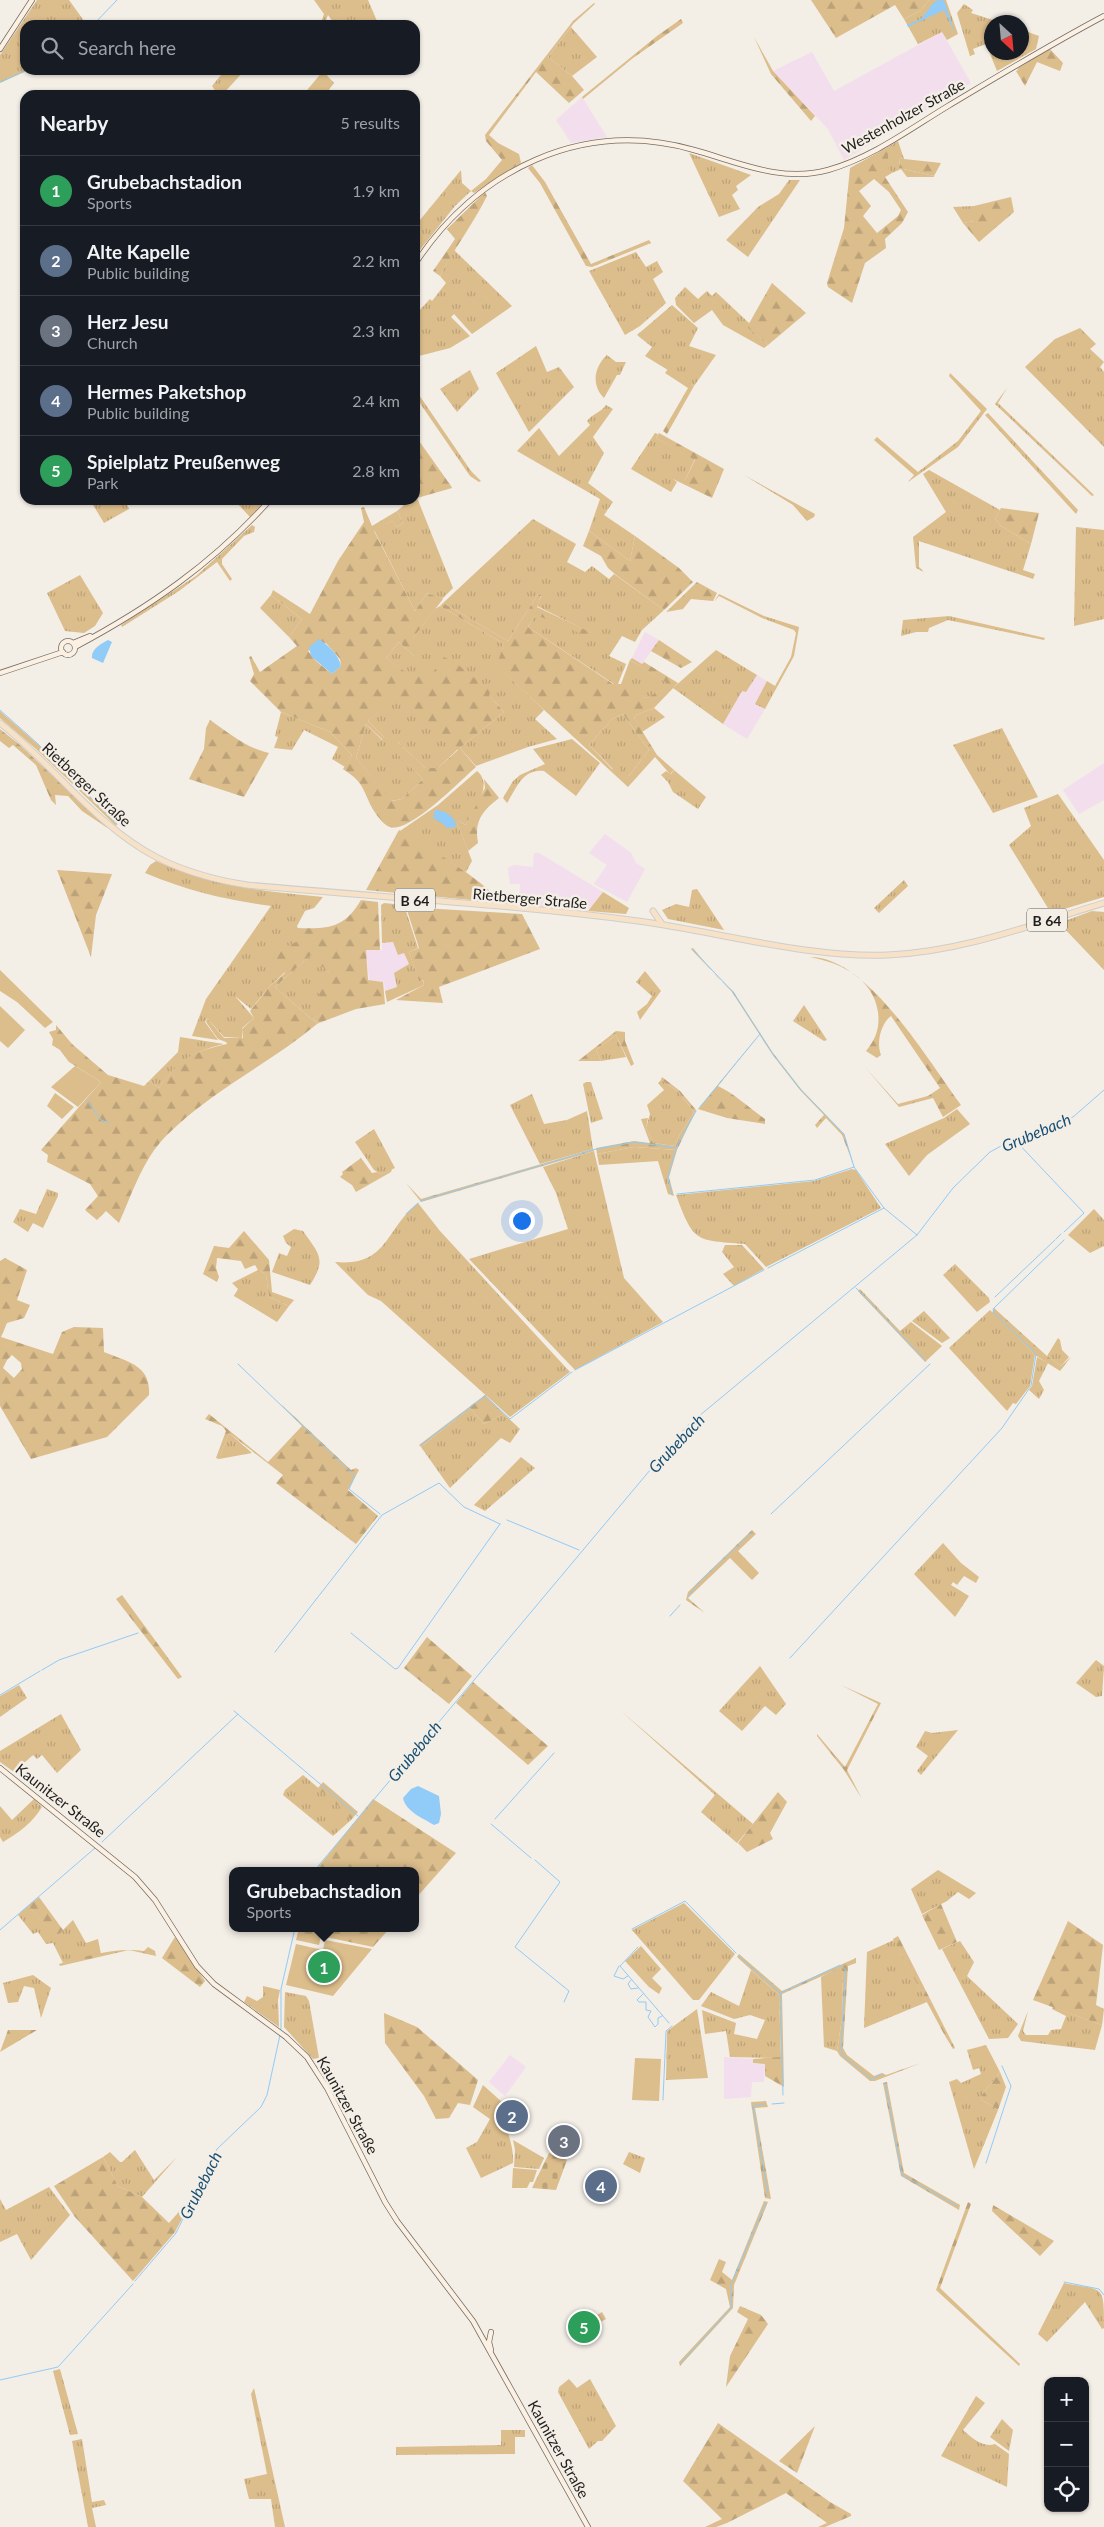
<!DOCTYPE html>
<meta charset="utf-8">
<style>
body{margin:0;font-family:Lato,sans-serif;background:#242831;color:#f1f3f6}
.controls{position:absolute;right:15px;bottom:15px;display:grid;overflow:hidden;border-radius:10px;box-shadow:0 1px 4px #0004}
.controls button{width:45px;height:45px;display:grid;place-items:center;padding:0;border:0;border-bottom:1px solid #363941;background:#171b24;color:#f1f3f6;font:25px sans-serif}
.compass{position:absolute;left:984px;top:15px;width:45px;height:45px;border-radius:50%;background:#171b24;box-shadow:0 1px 4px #0004;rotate:154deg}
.you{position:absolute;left:521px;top:1220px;width:18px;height:18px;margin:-12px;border:4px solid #fff;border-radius:50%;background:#1a73e8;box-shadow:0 0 0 8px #1a73e833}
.badge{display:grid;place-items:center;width:32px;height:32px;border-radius:50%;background:#2563eb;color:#fff;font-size:16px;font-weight:700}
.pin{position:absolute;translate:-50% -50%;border:2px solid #fff;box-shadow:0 1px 5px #0006}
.popup{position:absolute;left:229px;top:1867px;width:190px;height:65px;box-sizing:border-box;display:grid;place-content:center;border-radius:10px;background:#171b24;filter:drop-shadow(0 1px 4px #0005);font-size:16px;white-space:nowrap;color:#9ea1a6}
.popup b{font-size:19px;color:#f1f3f6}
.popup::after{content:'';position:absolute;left:50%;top:100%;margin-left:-10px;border:10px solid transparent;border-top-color:#171b24}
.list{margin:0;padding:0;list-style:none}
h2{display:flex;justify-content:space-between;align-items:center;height:65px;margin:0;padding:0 20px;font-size:21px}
h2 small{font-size:16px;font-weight:400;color:#9ea1a6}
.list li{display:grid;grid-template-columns:32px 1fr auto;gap:15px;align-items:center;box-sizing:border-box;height:70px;padding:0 20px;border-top:1px solid #363941}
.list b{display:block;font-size:19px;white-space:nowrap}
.list p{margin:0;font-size:16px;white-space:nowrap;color:#9ea1a6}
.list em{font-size:16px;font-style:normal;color:#9ea1a6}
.icon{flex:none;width:28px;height:28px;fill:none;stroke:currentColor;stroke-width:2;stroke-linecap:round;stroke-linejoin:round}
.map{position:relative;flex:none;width:1104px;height:2527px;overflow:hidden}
.search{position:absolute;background:#171b24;box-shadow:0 1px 4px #0004;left:20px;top:20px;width:400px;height:55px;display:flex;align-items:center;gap:12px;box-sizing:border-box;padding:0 18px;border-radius:15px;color:#9ea1a6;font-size:19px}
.panel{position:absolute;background:#171b24;box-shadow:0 1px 4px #0004;left:20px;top:90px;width:400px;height:415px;border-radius:15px}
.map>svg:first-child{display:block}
.commercial{fill:#f2deed}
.grass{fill:url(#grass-tufts)}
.forest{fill:url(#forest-firs);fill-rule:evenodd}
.cemetery{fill:url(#cemetery-stones)}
.park{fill:#dcbd8c}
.water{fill:#91cbf7}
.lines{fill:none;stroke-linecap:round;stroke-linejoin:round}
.stream{stroke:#91cbf7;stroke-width:1}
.secondary-casing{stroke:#726e67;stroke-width:6}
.primary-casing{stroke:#cececd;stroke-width:7}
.secondary{stroke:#fcf0e3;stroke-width:4.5}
.primary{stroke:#f8e2c7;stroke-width:5}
.labels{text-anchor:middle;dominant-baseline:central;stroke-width:5;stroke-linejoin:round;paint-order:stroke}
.shield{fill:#f3eee6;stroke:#5f5c59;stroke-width:1}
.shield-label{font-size:14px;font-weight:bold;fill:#201e1c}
.street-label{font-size:15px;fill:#201e1c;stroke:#f3eee6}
.water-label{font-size:16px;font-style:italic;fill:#184f74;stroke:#f3eee6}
</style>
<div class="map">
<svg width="1104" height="2527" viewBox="0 0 1104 2527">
<defs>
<pattern id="grass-tufts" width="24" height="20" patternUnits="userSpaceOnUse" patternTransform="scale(1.25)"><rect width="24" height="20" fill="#dcbd8c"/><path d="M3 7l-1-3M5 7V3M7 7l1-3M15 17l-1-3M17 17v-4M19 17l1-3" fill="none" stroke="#bca278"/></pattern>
<pattern id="forest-firs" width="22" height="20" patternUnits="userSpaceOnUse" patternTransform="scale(1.25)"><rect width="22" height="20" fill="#dcbd8c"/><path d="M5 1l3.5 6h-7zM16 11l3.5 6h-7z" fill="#bca278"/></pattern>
<pattern id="cemetery-stones" width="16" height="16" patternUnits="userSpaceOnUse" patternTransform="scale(1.25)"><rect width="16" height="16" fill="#dcbd8c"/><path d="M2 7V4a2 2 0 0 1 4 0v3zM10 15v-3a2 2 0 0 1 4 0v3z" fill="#bca278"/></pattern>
</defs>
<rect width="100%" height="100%" fill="#f3eee6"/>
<path class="commercial" d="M942,32l29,51 -127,77 -16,-31 -55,-58 39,-19 22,39z
M582,97l25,40 -36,6 -15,-23z
M645,632l14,8 -17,24 -10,-6z
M757,675l10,6 -12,23 10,5 -18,30 -24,-15 19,-34 4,2z
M1104,763v37l-25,14 -16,-24z
M605,834l26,19 5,10 9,6 -18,33 -33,-18 13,-19 -18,-12z
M534,853h5l64,39 -16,19 -68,-4 1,-23h-10l-2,-16 6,-3 19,2z
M393,942l5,12 6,-1 5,12 -15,8 3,14 -12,4 -1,-9 -15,-2 -3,-30h16v-7z
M510,2055l16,12 -21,29 -16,-14z
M724,2057l29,2v5h12l-1,18h-12l-1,15 -27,2z"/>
<path class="grass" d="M37,0h32l18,25h-62v45h4l-29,13v-28z
M314,0h54l9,21 -5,4h-37l-7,-10 -4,10h-4l4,-11z
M929,0h17l12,34 -11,6 -5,-8 -24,12 -14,-25 16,-8z
M964,4l9,6 -2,3 28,9h-7v30h30v-22l17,6 -3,13 -39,22 -11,-27 -13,5 2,5 -5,2 -13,-43z
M571,27l26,30 -25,19 -24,-19z
M225,70h20l-23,25h-4l-6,-9z
M323,71l11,12 -9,12h-22z
M898,141l6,18 -4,-1 -1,10 35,8v1h-27l-6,-8 -9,4 -4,-4v-22z
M689,153l62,22 -15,11 2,4 -6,5 8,14 -21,8z
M461,170l1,13 9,8 -16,15 -40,50v-30z
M789,180h11l-52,77 -22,-17 32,-33 21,-13z
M974,206v15l-11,2 -10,-16z
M454,250l58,56 -40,28 -18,-20 -3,3 19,19 -20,12 -35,9v-42l15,-16 2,2 14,-18 -6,-7z
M636,252l10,15 11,-6 6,11 -10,7 13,24 -26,23 -15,9 -36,-64z
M685,287l13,12 9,-8 5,5 4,-4 34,32 -2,3 20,18 -4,3 -41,-23 -11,-15 -18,13 -18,-18 -1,-7z
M672,305l26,23 -9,18 27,9 -22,31 -49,-30 7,-9 -15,-12z
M1080,328l16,16 -6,5 14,13 -4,5 4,5v75l-79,-80 30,-28z
M536,346l11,26 12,-5 15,20 -45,45 -33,-59z
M607,355l9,7h10l-6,13h-3l-13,23c-13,-13 -10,-31 3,-43z
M470,370l9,19 -22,23 -17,-23z
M950,373l37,36 -29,38 -50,35 6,-7 -40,-35 3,-3 41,35 40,-31 23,-30 -32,-35z
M1007,388l-9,15 96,92 -2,1 -97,-92z
M415,389l56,82 10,10 -2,1 -9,-6 -55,-80z
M606,405l7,4 -20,28 11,16 -16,30 25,19 -9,13 31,21 -5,25 -41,-30 11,-32 -83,-48 22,-23 20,28 31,-31 -3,-4c5,-7 13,-8 19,-16z
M988,413l90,97 -2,4 -91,-99z
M655,433l3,1 -2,4 39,21 -10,21 -12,-1 4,3 -6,10 -40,-23z
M929,470l71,40 -5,9 6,7 30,18 -8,26 12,4 -2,5 -114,-38v26l5,5 -8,-4 -3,-31 33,-25 -23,-38z
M744,475l71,39 -1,3 -7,4 -14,-16z
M416,495l37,93 -11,11 -15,-6 -12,18 -41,-81 18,-9 5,6 6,-4 -6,-12 13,-11h5z
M90,500h35l4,9 -25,14z
M234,500h32l-16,17z
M533,519l43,25 -9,18 18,10 7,-6 17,13 5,-5 50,36 -22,20 -7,12 -13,-6 -13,20 17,8 -8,20h-4l-86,-57 5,-9 6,-3 50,21 2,-3 -54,-27 4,-10 -3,-2 -30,47 -65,-38z
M252,525l3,2 -1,5 -10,4 -22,23v5l10,15 -2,2 -13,-19 -38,29 -57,36 -1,-2 75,-49z
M1076,527l28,3v89l-30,7z
M80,575l23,38 -8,13 -11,7 -19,-2 -18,-38z
M719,594l45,22 35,11 -5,29 -29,53 -10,-5 12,-23 8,5 16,-29 5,-24 -2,-3 -32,-12 -43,-22 -5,6z
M271,595l31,24 -13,18 -29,-29z
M440,606l64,38 -7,22 47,44 -9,9 22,20 -29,8 -52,19 -16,-18 44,-36 -15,-17 -4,-8 -10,-7 -65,-4 -24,-18 13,-16 15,14 -1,-18 22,-29z
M949,616l96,22 -1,2 -96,-20 -19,8 -1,4h-12l-15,4 2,-16z
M716,650l41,25 -11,17 -4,-1 -19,33 -50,-36z
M630,660l41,25 -25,13 -23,-11 -2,-3z
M393,698l65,51 -20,19h-13l-27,-26h-12l37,37 -21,20 -11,2 -35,-43 10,-34 16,16 2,-3 -16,-16z
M654,708l11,9 -23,15 -8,-14 2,-3z
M281,712l49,20 22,23 -7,12 -13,-8 6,-12 -34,-17 -12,20 -18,-2 4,-11 -3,-1z
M623,714l26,36 -20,26 -16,-7 -24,-24 23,-26z
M1002,728l36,69 -45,16 -40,-68z
M572,739l28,24 -24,33 -32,-25c-22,-2 -27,17 -37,32l-4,-5 10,-17 7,-6 25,-11 -12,-15z
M674,770l32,27 -8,12 -25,-17 -5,-10 -7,-7 5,-4 5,3z
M477,771c17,14 -3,38 -11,54l-10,-5 16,41 -6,11 -66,-41 38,-26z
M1058,794l46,66v37l-53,16 -42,-68 22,-19 -7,-18z
M156,861c54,25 111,31 167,36l-9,11 -9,3 -8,15 5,14 -17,32 -16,15 -18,22 -16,-13 19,22 -12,10v10l-18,-1 -17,-19 -2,4 13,18 -26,-4 14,-37 65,-93c-48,-7 -80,-14 -126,-33l5,-8z
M904,880l4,6 -29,27 -5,-5z
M697,889l27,41 -56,-11 -6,-9 14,-6 13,3 3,-17z
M603,892l26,16 -3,6 -38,-3z
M384,903l20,2 14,43 -9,4 10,28h3l2,5 -37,17 -2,-11 12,-4 -3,-14 15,-9 -5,-11 -6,2 -5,-13 -11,1 -1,-38z
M1092,911l12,1v58l-45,-47z
M312,954l17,19v36l-16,10 6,4 -2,1 -42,-37z
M645,971l16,20 -21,29 -3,-8 10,-8 5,-8 -16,-14z
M804,1005l23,35 -3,1 -31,-20z
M616,1035l10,22 -25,4 -5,-11z
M180,1037l44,7c-33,8 -45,17 -65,44l-10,-7 29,-29z
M661,1080l18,12 15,20 -14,22 -5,12 -22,-3 -7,-15 4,-14 -3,-9 17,-15 -6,-7z
M586,1082h5l12,37 -12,4 -8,-39z
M532,1094l12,30 23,-4 20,-9 6,38 -53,15 -30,-59z
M957,1109l13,15 -43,31 -18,21 -24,-32 59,-26z
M374,1129l21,39 -14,6 -7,-4 -19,-28z
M634,1147l43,3 -8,27 5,19 -6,-2 -10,-33 -59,4 -2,-11z
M594,1151l30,127 39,44 -88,48 -106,-111 99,-30 -12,-36 -13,-26z
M852,1169l4,1 25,38 -115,59 -21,-23c-50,-4 -51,-1 -69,-49l138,-14z
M47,1189l11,4v3l-15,32 -10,-5 -5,9 -15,-10 7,-13 16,5z
M418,1203l22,28 130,141 -60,45 -129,-116 -13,-6 -33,-33c53,5 50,-33 83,-59z
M1094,1209l10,11v26l-14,7 -22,-18z
M294,1229l9,2c16,23 24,28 7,54l-38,-13 7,-19 8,3 4,-9 -5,-4 -3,-7z
M725,1245h17l22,24 -30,17 -11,-12 11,-7 -12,-15z
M955,1264l34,34 1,4 -13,10 -34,-37z
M258,1270l8,4 3,23 20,9 -12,16 -43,-26 4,-7 -6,-6z
M860,1289l40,42 11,-9 31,24 -17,16 -67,-71z
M990,1310l45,45 -5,31 -14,18 -3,-1 -6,8 -58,-63z
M924,1311l26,27 -8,5 -30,-22z
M1058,1338l2,2 2,10 7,7 -8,9 -14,-10z
M1037,1357l11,6 -9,18 5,9 -5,9 -10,-9 3,-4z
M470,1408l14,16 20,-10 16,15 -10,14 -9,-5 -51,50 -29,-41z
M229,1433l23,20 -33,6z
M521,1457l14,11 -50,43 -11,-6z
M943,1543l18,20 18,14 -3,6 -12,-7 -7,9 -4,-3 -2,3 18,11 -14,21 -41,-43z
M1096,1660l8,6 -2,30 -6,1 -20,-14z
M760,1666l26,38 -10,11 -11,-9 -23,25 -23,-20z
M19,1685l8,13 -27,19v-21z
M621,1711l132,113 -16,19 -36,-31 14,-17z
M61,1714l20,36 -24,23 -15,-18 -5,4 -4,-4 -19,17 -14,-10v-11z
M958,1730l-37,45 -4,-4 11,-15 -12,-9 9,-16 7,2z
M303,1775l38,32 10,13 -18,16 -50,-41 2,-5z
M34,1799l8,8c-10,16 -22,25 -39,35l-3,-5v-31l12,14z
M938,1870l38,23 -7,6 -11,-7 -11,9 -25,13 -11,-25z
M684,1903l51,51 -36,46h-6l-61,-70z
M28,1906l29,30 16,-16 13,23 12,-4 3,15 -38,9 -10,-20 -7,1 -8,-12 -5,2 -15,-19z
M894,1940l33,62 -63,26 3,-76z
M960,1941l14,21 -7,14 51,48 -10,14 -19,1 -47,-90z
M641,1946l20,23 -9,9 10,10 -3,6 -10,-7 -24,-26z
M840,1967l3,5 -1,46 -5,33 -13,-4 -3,-70z
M751,1970l28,25 2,63 -51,-1 -4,-26 -21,3 -3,-24 34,13 -2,11 23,5 8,-19 -15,-5 -16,4 -33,-13 10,-14 28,14z
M33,1975l18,13 -10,30 -7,-30 -10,-2 -6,16 -10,1 -5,-20z
M263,1986l17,4 -2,10 1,27 -35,-25 3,-6 10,5 6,-4z
M285,1992l21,4 3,5 10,57 -6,1 -29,-32z
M1053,2007l49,18 -7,25 -74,-9 -3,-5 10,-25 -5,20 3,4h22l3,-5 10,-1 5,-13 -14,-7z
M697,2009l11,69 -42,2 1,-49z
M986,2045l14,27 -19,24 1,4 16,10 -24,59 -25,-87 8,-3 4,4 20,-9 -2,-6 -6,2 -6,-20z
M483,2085l20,18 -4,17 7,4c3,14 8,25 7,39l-32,15 -15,-30 11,-6 13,-23 -17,-12z
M513,2140l31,18 -5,11 -25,-2 1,-17z
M135,2150l19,30 23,-23 -35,40 -24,-11 -15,-29 7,-5 10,10h2z
M629,2152l16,6 -5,15 -17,-9z
M49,2187l21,28 -39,45 -14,-26 -17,8v-43l6,11z
M1064,2283c40,8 40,0 40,45l-2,1 -17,-27 -38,40 -9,-8z
M60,2369l18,65 -8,1 -17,-64z
M569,2379l8,9 13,-9 26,47 -14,15h-4l-9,8 -31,-57 1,-5z
M254,2388l31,139h-10l-4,-28h-22l-5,-20 23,-5 -16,-80z
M976,2396l9,7 -22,27c9,8 20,18 32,14l14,10 -2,33 -66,-31z
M1002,2419l11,11 -4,21 -19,-14z
M501,2430h24v7h-10v17l-119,1v-8l105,-2z
M82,2439l10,63 12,-2 2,5 -14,3 4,19h-8l-16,-86z"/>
<path class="forest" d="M811,0h118l-9,11 -16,8 -9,-14 -59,33z
M594,3l1,1 -21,19 -26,34 24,19 12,14 -15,13 -33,-31 -47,63 9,8 21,11 2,9 -47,30 -3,-2 15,-12 16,-19 -16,-19 -1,-6 88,-114z
M681,19l2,4 -50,35 -50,41 -1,-2 75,-61z
M754,37l19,34 42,45 -4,5 -40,-47z
M1050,49l13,14 -3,8 -23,-9 -12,24 -9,-15 2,-1 -1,-3z
M888,147v21l4,5 -7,4 23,35 -6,11 -17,16 1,9 -21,15 -13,40 -24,-16 -1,-4 17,-55 6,-60zM874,179l15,13 12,18 -3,6 -21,17 -14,-17 8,-10 -12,-15z
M900,158l4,1 37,4 -7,13 -35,-8z
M532,165l13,17 46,82 58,-24 2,3 -59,24 -6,-1 -46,-83 -12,-15z
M485,192l2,4c-14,28 -33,53 -47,80l-7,-5 22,-32 -8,-10z
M1011,197l3,15 -35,30 -16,-19 11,-2v-15z
M772,283l34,30 -38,32 -21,-18z
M668,369l26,17 -27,48 -4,-3 25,-43 -23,-15z
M659,433l65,36 -12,29 -39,-19v-4l6,-1 1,4 5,2 10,-20 -39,-22z
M417,438l34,48 1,2 -35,10 -2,-5v-54z
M364,507l8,19 25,-15 6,12 -6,4 -5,-6 -18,10 41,80 12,-18 16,6 -30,39 9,6 -8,12 -15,-14 -13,16 25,18 20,-1 13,-18 13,7 28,22 6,-4 4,2 -6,11 15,17 -44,36 16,19c-15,13 -67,67 -86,60 -5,-1 -11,-9 -14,-13 -14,-21 -8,-29 -33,-45l9,-14 -22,-23 -49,-20 -31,-31 4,-7 -5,-17 2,-1 9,16 37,-26 -8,-9 13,-18 -31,-24 2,-5 37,24 28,-53 26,-39 -3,-14zM326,643l14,16 1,7 -9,8 -16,-13 -8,-10zM393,699l65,51 -20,18h-13l-27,-26 -11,-2 -2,2 38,37 -21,20 -10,2 -36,-43 10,-34 17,16 1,-3 -16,-16z
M1001,508l38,5 -8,31 -30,-18 -6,-7z
M589,531l41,30 5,-25 44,32 14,14 -29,28 -48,-35 -8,-7 -7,-12 -18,-10z
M697,582l20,11 -4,8 -22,-2 -8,10 -17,3z
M538,594l3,1 -4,12 55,26 -3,4 -50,-21 -6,2 -5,9 85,57h8l25,14 24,-13 -40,-25 2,-2 10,6 2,-2 34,21 -24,25 -18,7 -2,3 23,37 17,15 -4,4 -15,-17 -27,30 -124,-114 -8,5 -3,-3 11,-31 -64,-38 3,-3 65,38zM623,714l26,36 -20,26 -12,-10 -5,3 -23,-24 23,-26z
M659,640l33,22 -11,6 -30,-17z
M0,711l41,36 76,77 -1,2 -80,-77 -36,-31z
M210,720c19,13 36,28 59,33l-25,44 -55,-18 15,-30 2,-21z
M0,729l20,16 89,84 -27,-18 -14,-15 -13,-1 1,10 -5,-5 -15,-35 -23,-20 -4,3 -9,-7z
M484,779l15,19c-17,13 -25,23 -21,45l-10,8 -12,-31 10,5 19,-37z
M399,830c36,22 74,43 104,73l-137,-13z
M57,870l55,4 -16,41 -5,42z
M361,900l17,2 2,48h-14l2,30 15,2 2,22 -29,5 -37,14 -6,-4 15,-10 -14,-22 15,-14 -18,-18 -36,32 42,37c-48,40 -106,67 -151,112 -23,23 -34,58 -47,87l-13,-12 -9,9 -12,-10 13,-14 -8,-12 -43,-22 1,-7 -7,-5 60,-68 -32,-20 -9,-12 -8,-5 1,-6 -4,-7 7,-2v-5l16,19 36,31 36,11 5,-5 10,7c22,-30 32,-36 68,-44l-1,-2 -8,-3 -12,-17 1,-4 17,20h19l-1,-9 12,-11 -4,-7 19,-24 16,-14 -16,-19 32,-14 -4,-12c30,1 47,1 64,-28z
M406,907l116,7 18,35 -101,38 4,16 -47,-3 28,-15 -1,-5 -4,1 -10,-29 10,-4z
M693,948l24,29 16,14 40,62 28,36 43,45 10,32 -12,-31 -16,-17 -9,10 -2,-3 9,-10 -24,-25 -28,-36 -40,-62 -41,-43z
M810,957c57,-1 119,105 151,148l-18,12 -10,-19 -34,9 -34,-40 33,37 30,-8 12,-8 -49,-72c-10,7 -15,27 -10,39l-4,3 -11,-7c10,-12 14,-23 12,-39 -5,-34 -37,-49 -68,-55z
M616,1031l9,1v9l9,23 -3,2 -15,-31 -20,15 5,11h-23z
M757,1037l-39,49c17,8 31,22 47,33v5l-38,-6 -29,-9z
M662,1077l18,14 16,19 -19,40 -43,-3 -37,7 -1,-6 38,-7 16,2 -9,-24 7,-1 -2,10 7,15 22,3 5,-12 14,-22 -15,-20 -18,-12z
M593,1149l1,2 -173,51 -15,-19 15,16z
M361,1158l11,15 5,-1 4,2 11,-5 -1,3 -35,20 -4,-7 -12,-8 3,-3 -1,-2z
M244,1231l25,29 3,32 22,8 -5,6 -20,-9 -3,-23 -8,-4 -3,-5 -10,4 -4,-8 -24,-3 -1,10 3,9 -2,5 -14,-8 11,-28 15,2z
M5,1258l22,12 -10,30 13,5 -6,13 -17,5 -6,14 52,17 9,-22 12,-5 29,1 1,24c24,10 47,13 45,43l-42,42 -76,22 -31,-53v-145zM12,1355l9,8 1,6 -8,9 -11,-10 4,-8z
M994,1308l53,48 14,10 10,-9 -11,14 -25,-16 -43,-42z
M485,1395l19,19 -20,10 -14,-16 -49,39 -2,-2z
M281,1404l70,66 5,-2 3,2 -11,20 30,26 -22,28 -80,-61 7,-8 -54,-42 -10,26 -3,-1 10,-27 -4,-5 -17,-7 4,-5 59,48 34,-36z
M752,1530l4,4 -18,17 21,22 -7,7 -22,-22 -42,40 17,15 -19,-13 2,-8z
M122,1595l60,82 -4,2 -62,-80z
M427,1637l45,39 -23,28 -45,-36z
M473,1682l75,64 -20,19 -72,-62z
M841,1685l40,18 -34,67 15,29 -18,-29 -27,-34v-2l28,33 33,-63z
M323,1782l35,30 -7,8 -10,-12 -23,-20z
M778,1792l9,10 -17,31 3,6 -26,13 -9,-9z
M373,1799l83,54 -41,46v-28h-100z
M39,1897l24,33 -6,7 -29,-31z
M941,1904l16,38 -18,8 -17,-35z
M1068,1921l35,24 -7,60 8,4 -2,16 -69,-25z
M299,1928h91l-17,19 -52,-11 -2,9 -23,-5z
M898,1936l57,112 -2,1 -9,-15 -51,-95z
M175,1937l30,44 -5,6 -38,-29z
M148,1947l7,4 1,5 -27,-6 -69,16 -1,-2c27,-8 57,-17 85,-13z
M739,1954l43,37 74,-33v5l-8,3 -5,82 4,7 27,21 8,-3 4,2 35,-12 -46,18h-5l-30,-25 -3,-5 5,-33 1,-46 -3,-4 -58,26 2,93 -19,-11v-12l-12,-1v-4l28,-2 -2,-62 -42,-38z
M384,2013l33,14 61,53 -8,25 -12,-2 -9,15 -13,1 -12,-23 -39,-53z
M8,2030h29l-37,22z
M1000,2072l6,15 -8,23 -16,-10 -1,-4z
M887,2082l17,91 56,32 -1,5 -58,-34 -18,-93z
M766,2101l2,6 -13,1 16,91 -6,-1 -14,-96z
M103,2157l15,29 24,11 27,26 15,-17 3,3 -12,23 -42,49 -58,-64 -21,-31z
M764,2201l4,1 -34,83 -1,23 -53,58 -1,-4 51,-55 -4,-18 -16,-9 9,-21 7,3 -4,10 10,8z
M968,2202l3,2 -31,84 80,76 -1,2 -83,-76z
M993,2205l61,36 -14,15 -48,-45z
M740,2306l21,9 7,9 -42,63 4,-31 18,-37 -11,-7z
M718,2423l112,79 21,12v2l-26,11h-7l9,-4 -41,-30 -59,30 -11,4h-11l17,-8 -39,-38z
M815,2426l-18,47 -18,-12z"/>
<path class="cemetery" d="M549,2153l18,7 -11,30 -24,-2z"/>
<path class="park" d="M0,970l53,52 -8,6 -28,-26 -17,-11z
M0,1006l25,24 -17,18 -8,-7z
M75,1066l26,16 -23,25 -27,-20z
M55,1093l19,14 -12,12 -15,-13z
M325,1940l47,9 -39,47 -47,-11 10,-41 27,6z
M635,2058l26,1 -2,42 -27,-1z
M513,2168l24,2 -4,12h-3l-3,6h-15z
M602,2312l4,7 -35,19 -3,-6z"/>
<path class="water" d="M944,0l11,33 -11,-23 -36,17 -1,-2 14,-6 14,-18z
M319,639c9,6 20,16 22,27l-9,8 -21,-18 -2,-9z
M108,640l4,2 -9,21 -11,-5c-1,-9 9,-14 16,-18z
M435,810c10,0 21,7 21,17l-9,1 -5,-5 -9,-5z
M418,1786l21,10 2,18 -2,9 -5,2c-11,-7 -28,-13 -31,-27l8,-9z"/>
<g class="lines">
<path class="stream" d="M93,25l24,-25
M0,82l27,-12
M0,710l37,33 80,81
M692,949l41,43 40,62 27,35 44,45 10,33 30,41
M87,1101l14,19 8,3
M700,1107l60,-73
M1014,1139l70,74 -20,19
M672,1194l-4,-17 8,-28
M677,1194l138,-14 39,-13
M421,1201l175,-52 39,-7 41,6 20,-37
M406,1214l12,-11
M1056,1239l5,-5
M768,1268l116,-60 33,27
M856,1288l70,73
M995,1297l60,-57
M238,1364l117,112 -6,13 31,25
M575,1370l189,-100
M421,1445l64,-49 25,23 62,-47
M771,1514l159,-150
M507,1520l72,30
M688,1597l10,-14 54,-51
M670,1616l10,-11
M351,1633l44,36 3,-1 102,-144
M275,1652l107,-137 57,-32 25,24 36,17
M790,1658l212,-230 29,-42 5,-32 -42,-41 -1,-4 71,-69
M42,1670l17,-10 79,-27
M0,1695l40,-24
M234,1711l124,105
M495,1819l59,-66
M491,1824l40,34
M102,1842l136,-128
M535,1860l25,22 -45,65 54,44 -5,11
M314,1871l373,-445 230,-191 36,-47 37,-36 22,-12 61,-23 31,-27
M632,1929l53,-28 51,52
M0,1930l95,-82
M638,1947l-18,19 49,57
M739,1956l41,37 3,102
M619,1966l-5,10 9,3 5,-3
M631,1980l-3,4 3,5 7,-1
M780,1993l60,-28 6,5c-1,12 -6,80 -4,85l29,24 11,-5
M643,1994l-6,6 2,2h7v8l5,1 -3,6 7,10 3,-3v-6l4,-2
M281,2029v-40l14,-61
M885,2083l17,92 55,31
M663,2100l3,-69 6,-5
M765,2104l-12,2 15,89
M772,2104l12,-1
M986,2163l25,-77 -9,-20
M135,2281l41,-48 41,-84 44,-42 6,-12 13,-60
M1064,2282l35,7 5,6
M681,2363l50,-55v-24l35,-81
M0,2380l58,-13 75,-83"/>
<g class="secondary-casing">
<path id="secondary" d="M0,49l32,-49
M415,264c62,-94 167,-146 279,-114 44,12 87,33 134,20 43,-12 82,-41 120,-64 52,-31 103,-62 156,-90
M61 648a7 7 0 1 1 14 0a7 7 0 1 1-14 0Z
M73,643l17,-7
M75,647c75,-40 137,-83 195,-147
M0,673l63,-21
M0,1768l135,109 20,23 42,66 17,18 72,53 21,20 20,31 58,114 12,19 76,100 115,206
M491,2350l-2,-8 2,-10"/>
</g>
<g class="primary-casing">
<path id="primary" d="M0,723c54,42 95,102 156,134 29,15 59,23 91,28 130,12 262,19 391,36 82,11 168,37 250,34 74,-3 146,-31 216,-52
M653,911l9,13"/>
</g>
<use href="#secondary" class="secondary"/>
<use href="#primary" class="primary"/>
</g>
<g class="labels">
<g class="shield">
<rect x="395" y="888.5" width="40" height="23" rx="4"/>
<rect x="1027" y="908.5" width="40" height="23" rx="4"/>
</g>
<g class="shield-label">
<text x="415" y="900">B 64</text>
<text x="1047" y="920">B 64</text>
</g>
<g class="street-label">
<text transform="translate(903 116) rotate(-29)">Westenholzer Straße</text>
<text transform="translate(87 784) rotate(43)">Rietberger Straße</text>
<text transform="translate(530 898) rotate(5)">Rietberger Straße</text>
<text transform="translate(61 1800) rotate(38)">Kaunitzer Straße</text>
<text transform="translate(348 2105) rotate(61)">Kaunitzer Straße</text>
<text transform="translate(559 2449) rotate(61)">Kaunitzer Straße</text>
</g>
<g class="water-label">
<text transform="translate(1036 1132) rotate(-23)">Grubebach</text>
<text transform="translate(676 1443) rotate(-47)">Grubebach</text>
<text transform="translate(414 1751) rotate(-50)">Grubebach</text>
<text transform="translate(200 2185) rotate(-63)">Grubebach</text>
</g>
</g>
</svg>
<div class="controls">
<button>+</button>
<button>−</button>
<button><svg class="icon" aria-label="locate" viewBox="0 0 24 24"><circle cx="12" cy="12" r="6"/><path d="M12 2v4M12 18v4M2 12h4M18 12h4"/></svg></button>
</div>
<svg class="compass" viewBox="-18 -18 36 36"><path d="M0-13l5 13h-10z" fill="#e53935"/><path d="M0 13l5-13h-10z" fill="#9ea1a6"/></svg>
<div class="you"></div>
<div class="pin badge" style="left:324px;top:1967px;background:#2e9e5b">1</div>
<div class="popup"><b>Grubebachstadion</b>Sports</div>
<div class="pin badge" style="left:512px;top:2116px;background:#5c6f8a">2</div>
<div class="pin badge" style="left:564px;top:2141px;background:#6b7280">3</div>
<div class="pin badge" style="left:601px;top:2186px;background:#5c6f8a">4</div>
<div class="pin badge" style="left:584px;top:2327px;background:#2e9e5b">5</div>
<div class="search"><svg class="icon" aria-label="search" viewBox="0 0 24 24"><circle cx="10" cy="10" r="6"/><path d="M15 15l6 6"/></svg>Search here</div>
<section class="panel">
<h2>Nearby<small>5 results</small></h2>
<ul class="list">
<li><span class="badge" style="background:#2e9e5b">1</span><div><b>Grubebachstadion</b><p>Sports</p></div><em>1.9 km</em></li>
<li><span class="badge" style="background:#5c6f8a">2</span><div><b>Alte Kapelle</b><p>Public building</p></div><em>2.2 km</em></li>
<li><span class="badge" style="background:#6b7280">3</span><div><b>Herz Jesu</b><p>Church</p></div><em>2.3 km</em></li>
<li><span class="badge" style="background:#5c6f8a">4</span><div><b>Hermes Paketshop</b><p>Public building</p></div><em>2.4 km</em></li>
<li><span class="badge" style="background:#2e9e5b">5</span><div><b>Spielplatz Preußenweg</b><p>Park</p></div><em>2.8 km</em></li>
</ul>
</section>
</div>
